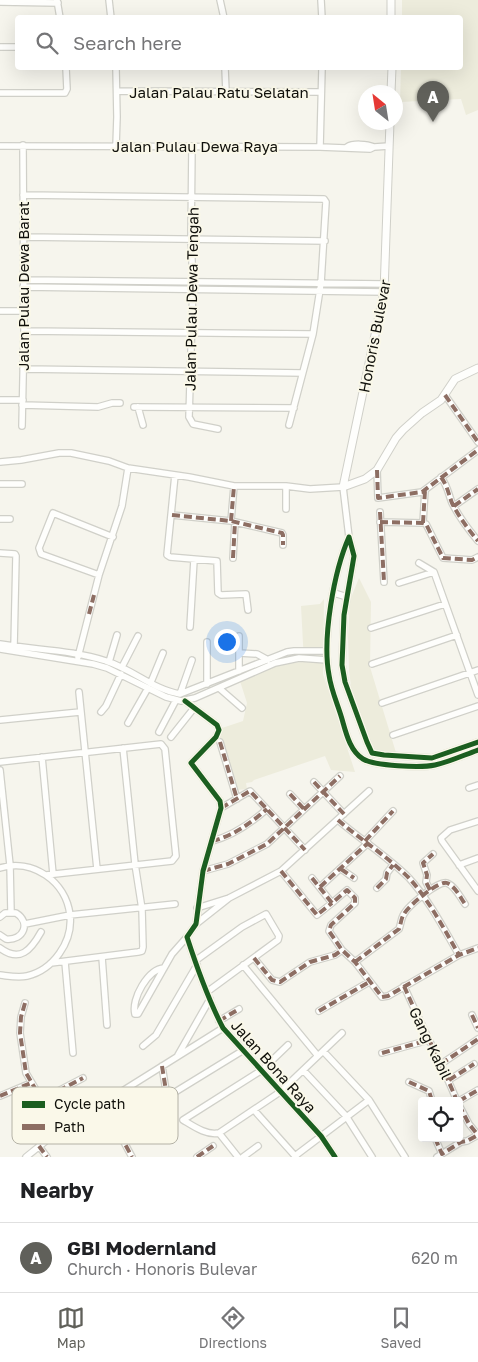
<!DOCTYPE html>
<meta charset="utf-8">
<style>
body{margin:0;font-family:"Golos Text",sans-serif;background:#f2f2f2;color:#202124}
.controls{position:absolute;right:15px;bottom:15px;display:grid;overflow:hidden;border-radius:5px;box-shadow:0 5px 20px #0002}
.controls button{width:45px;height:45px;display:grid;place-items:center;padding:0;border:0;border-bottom:1px solid #e0e0e0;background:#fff;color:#202124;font:25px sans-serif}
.compass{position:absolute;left:358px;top:85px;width:45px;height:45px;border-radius:50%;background:#fff;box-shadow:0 5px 20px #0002;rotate:330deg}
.you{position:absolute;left:226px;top:641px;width:18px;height:18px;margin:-12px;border:4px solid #fff;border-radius:50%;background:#1a73e8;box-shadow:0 0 0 8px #1a73e833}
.badge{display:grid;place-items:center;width:32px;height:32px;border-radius:50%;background:#60605a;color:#fff;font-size:16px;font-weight:700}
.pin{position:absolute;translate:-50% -41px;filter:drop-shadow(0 1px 2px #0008)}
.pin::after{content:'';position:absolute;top:26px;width:18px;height:15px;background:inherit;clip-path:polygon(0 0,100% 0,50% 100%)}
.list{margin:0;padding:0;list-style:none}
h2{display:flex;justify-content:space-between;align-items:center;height:65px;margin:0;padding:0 20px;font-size:21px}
h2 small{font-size:16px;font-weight:400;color:#757577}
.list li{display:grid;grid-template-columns:32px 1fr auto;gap:15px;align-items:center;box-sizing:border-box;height:70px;padding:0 20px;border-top:1px solid #e0e0e0}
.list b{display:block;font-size:19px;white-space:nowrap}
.list p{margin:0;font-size:16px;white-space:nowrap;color:#757577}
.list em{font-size:16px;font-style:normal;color:#757577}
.icon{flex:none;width:28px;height:28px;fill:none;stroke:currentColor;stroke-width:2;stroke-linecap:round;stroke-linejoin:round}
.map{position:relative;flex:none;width:478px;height:1157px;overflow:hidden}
.search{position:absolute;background:#fff;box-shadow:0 5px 20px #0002;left:15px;right:15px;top:15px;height:55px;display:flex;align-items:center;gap:12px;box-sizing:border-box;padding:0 18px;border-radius:5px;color:#757577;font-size:19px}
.sheet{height:135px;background:#fff}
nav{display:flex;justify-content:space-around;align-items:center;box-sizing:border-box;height:70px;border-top:1px solid #e0e0e0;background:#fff;font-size:14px;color:#757577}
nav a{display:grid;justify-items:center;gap:2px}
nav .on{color:#60605a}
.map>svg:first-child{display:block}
.built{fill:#edecdc}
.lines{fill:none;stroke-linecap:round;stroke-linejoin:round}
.minor-casing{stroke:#d0d0c9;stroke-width:8}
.tertiary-casing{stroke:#d0d0c9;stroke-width:9}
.minor{stroke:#fefefc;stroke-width:5.5}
.tertiary{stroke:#fefefc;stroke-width:7}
.quiet{stroke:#8d6e63;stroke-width:4;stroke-dasharray:8 4;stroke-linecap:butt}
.cycleway-casing{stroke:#faf8e9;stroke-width:8}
.cycleway{stroke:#1b5e20;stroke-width:5}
.labels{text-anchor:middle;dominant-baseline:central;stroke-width:4;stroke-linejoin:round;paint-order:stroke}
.street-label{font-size:15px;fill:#10100b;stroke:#faf8e9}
.key{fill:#faf8e9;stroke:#b4b2a6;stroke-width:1}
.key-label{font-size:14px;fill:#10100b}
</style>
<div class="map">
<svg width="478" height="1157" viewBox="0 0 478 1157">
<rect width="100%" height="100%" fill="#f6f5ed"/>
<path class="built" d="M402,0h76v110l-12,5 -5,-16 -61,3 1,-34h59v-50l-58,-1z
M359,578l12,24 -1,65 27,89 -16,1 -12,-8 -16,-46 -4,-33 -1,-32 2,-38z
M324,599l-1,75 32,98 -24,-2 -6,-14 -71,24 -2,2 -6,1 1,6 -10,1 -18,-52 3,-10 21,-7 4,-18 -7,-22 19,-10 24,-8 21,-1 -3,-56 19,-2z"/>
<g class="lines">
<g class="minor-casing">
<path id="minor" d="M57,0l3,18
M109,0l2,18
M220,0l4,18
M321,0l1,18
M0,2l58,1
M0,47h18
M225,68l1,24
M117,91l204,1
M0,93h65l2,-4 -1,-21
M0,146l320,1 50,2 4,-2 15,-1
M116,146l1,-29 -1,-49
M192,146l-1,93 2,44 -4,134 4,7 25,5
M320,147l2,-79
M347,147c6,-4 20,-3 27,0
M23,195l301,4 2,3 -5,81 -8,51 -24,91
M23,237l302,4
M23,280l362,4
M23,287l361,5
M0,311h24
M24,331l289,3
M23,369l279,4
M445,395l33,47
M0,400h23
M22,405l76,2 14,-4h8
M134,407l160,1
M138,407l5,18
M22,426l2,-95 -1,-186
M0,462l21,-2 38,-7h12l38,8 19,7 61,9 45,9h52l24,3 33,-2 6,50
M377,470l1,28 44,-6 56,-42
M175,475l-8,80 3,2 47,4 1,32 3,2 25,-1 2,16
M441,477c7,10 7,16 11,26 7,14 16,26 26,38
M0,484h22
M286,486v23
M454,506l24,-17
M380,512l4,70
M172,515l59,6 51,12 1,2v10
M0,519h10
M231,521l3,-35
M380,522l43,1 3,1 17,34 29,2 6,-3
M423,523l2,-33
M0,553l15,1 1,2 -2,91
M233,558l2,-36
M419,563l15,9 44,123
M99,575l-58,-21 -2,-6 14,-35 60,24
M399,583l35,-11
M334,593l13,4
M190,627l4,-67
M371,628l74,-24
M239,636v17l18,1 11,6
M207,642v42
M0,644c35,6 73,6 106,17 26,8 48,29 74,33l107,-42 7,-1h33
M0,649l93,15 14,4 59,29 15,4 14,-3 80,-35 24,-5 28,2
M239,653v18
M78,657l21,-82 23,-69 6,-38
M109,662l8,-27
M372,664l85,-29
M122,667l16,-31
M151,682l12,-29
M219,688l23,20
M79,692l18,177
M180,694l12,-34
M185,701l32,24 2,5 -3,7 -25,26 29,38 1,7 -18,63 -7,53 -9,13c10,31 21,62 36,91l98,108 14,21
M382,703l96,-33
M101,712l5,-6 15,-32
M0,720l80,-8
M128,723l20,-35
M159,732l17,-32
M393,735l85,-29
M171,737l23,-29
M220,742l17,57
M478,742l-46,16 -48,-3 -12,-2 -5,-11 -22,-60 -3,-17 2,-50 10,-59 -5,-19c-15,34 -27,101 -20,138 2,15 9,30 13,44 4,14 8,32 21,40 11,7 58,9 72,6 14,-3 29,-10 43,-15
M42,757l11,117
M0,762l161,-18 4,5 11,107 -4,5 -126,14
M0,770l10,95 1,47
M314,782l30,32
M469,788l9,-3
M290,794l14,15
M221,808l29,-17 55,59
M338,820c23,20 49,36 71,58 20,22 35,51 50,77
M478,821l-28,9 -9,8 1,3 36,50
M212,841c21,-5 39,-18 55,-32
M365,841l28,-30
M459,865l19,-7
M0,868c32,-10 66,13 70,47 3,27 -17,55 -43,61 -9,2 -18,0 -27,-1
M341,869l13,9
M203,871l25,-7 39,-20 73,-68
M281,871l36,44 15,-12
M312,878l20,25 15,-13 8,8v5l-24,22 -2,6 13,19 13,12 27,35 6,-1 71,-41 19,-7
M320,887l48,-44
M377,888l9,-9 1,-6 6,-8
M430,890l-4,-8 1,-7 -4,-12 10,-9
M197,908l32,-10 52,-27 88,-80
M0,917l5,-4h11c15,9 8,28 -10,26l-6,-4
M25,924l45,-9 105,-11
M196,924l33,-26
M0,948c20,15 31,2 41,-16
M102,957l5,68
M254,958l18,22 8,2 30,-20 25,-7 7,-5
M195,961l47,-34 24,-13 13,22 -1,4 -71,52
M65,962l8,91
M355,962l44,-33c2,-5 2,-11 5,-15 4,-8 35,-34 43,-31 8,3 13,14 18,21
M51,963l87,-11 4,-1 1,-4 -1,-38 -7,-45 -12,-116
M243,965l75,91
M404,986c17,39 37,76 53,115
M25,1003l-4,14 -1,16 6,40 16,27 15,32
M319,1011l50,-29
M135,1014h3l34,-60 15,-17
M135,1014c-4,-15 13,-45 29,-46
M472,1015l6,13
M219,1021l20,-12
M288,1045l-26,25 -79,50c10,6 24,16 36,13l61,-41 62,-59
M143,1046l13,-11 41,-70
M323,1051l46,49 36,57
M382,1053l47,-13
M178,1055l32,-56
M441,1064l37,-25
M162,1066l5,31 75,-46
M303,1070l43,46 26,41
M449,1080l25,-16
M409,1082l20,9 3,10
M0,1096l31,-13
M459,1101l19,-11
M103,1103l29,54
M459,1105l10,19 9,11
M254,1110l42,47
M16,1113l67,-35
M219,1133l19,24
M435,1138l7,16
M39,1146l8,11
M295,1156l74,-56
M26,1157l31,-25 166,-104
M197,1157l16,-11
M243,1157l15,-11
M437,1157l24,-15 6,-1 11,-6"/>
</g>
<g class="tertiary-casing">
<path id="tertiary" d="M391,0v18
M391,92l1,-24
M390,122l-6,170 -41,195 22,-8 12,-9 19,-32 7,-8 19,-17 19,-13 14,-21 23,-11"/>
</g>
<use href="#minor" class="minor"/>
<use href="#tertiary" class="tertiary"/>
<path class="quiet" d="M445,395l33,47
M377,470l1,28 44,-6 56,-42
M441,477c7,10 7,16 11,26 7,14 16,26 26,38
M454,506l24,-17
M380,512l4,70
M172,515l59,6 51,12 1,2v10
M231,521l3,-35
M380,522l43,1 3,1 17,34 29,2 6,-3
M423,523l2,-33
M233,558l2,-36
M89,614l5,-19
M220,742l17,57
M314,782l30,32
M290,794l14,15
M221,808l29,-17 55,59
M338,820c23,20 49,36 71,58 20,22 35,51 50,77
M212,841c21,-5 39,-18 55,-32
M365,841l28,-30
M341,869l13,9
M203,871l25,-7 39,-20 73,-68
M281,871l36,44 15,-12
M312,878l20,25 15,-13 8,8v5l-24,22 -2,6 13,19 13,12 27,35 6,-1 71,-41 19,-7
M320,887l48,-44
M377,888l9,-9 1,-6 6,-8
M430,890l-4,-8 1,-7 -4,-12 10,-9
M254,958l18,22 8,2 30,-20 25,-7 7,-5
M355,962l44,-33c2,-5 2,-11 5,-15 4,-8 35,-34 43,-31 8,3 13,14 18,21
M404,986c17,39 37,76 53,115
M25,1003l-4,14 -1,16 6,40 16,27 15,32
M319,1011l50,-29
M472,1015l6,13
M219,1021l20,-12
M382,1053l47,-13
M441,1064l37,-25
M162,1066l5,31
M449,1080l25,-16
M409,1082l20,9 3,10
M0,1096l31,-13
M459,1101l19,-11
M103,1103l29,54
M459,1105l10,19 9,11
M16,1113l67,-35
M435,1138l7,16 19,-12 6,-1 11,-6
M39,1146l8,11
M197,1157l16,-11"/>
<g class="cycleway-casing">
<path id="cycleway" d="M185,701l32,24 2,5 -3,7 -25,26 29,38 1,7 -18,63 -7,53 -9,13c10,31 21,62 36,91l98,108 14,21
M478,742l-46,16 -48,-3 -12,-2 -5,-11 -22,-60 -3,-17 2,-50 10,-59 -5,-19c-15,34 -27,101 -20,138 2,15 9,30 13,44 4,14 8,32 21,40 11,7 58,9 72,6 14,-3 29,-10 43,-15"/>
</g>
<use href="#cycleway" class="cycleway"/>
</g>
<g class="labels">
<g class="street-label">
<text x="219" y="92">Jalan Palau Ratu Selatan</text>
<text x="195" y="146">Jalan Pulau Dewa Raya</text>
<text transform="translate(23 286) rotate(-90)">Jalan Pulau Dewa Barat</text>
<text transform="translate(191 299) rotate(-89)">Jalan Pulau Dewa Tengah</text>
<text transform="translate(374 336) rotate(-79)">Honoris Bulevar</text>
<text transform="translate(431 1043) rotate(64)">Gang Kabil</text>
<text transform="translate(274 1066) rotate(48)">Jalan Bona Raya</text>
</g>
</g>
<rect x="12" y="1087" width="166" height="57" rx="8" class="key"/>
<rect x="22" y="1101" width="23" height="7" fill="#1b5e20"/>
<rect x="22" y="1124" width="23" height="6" fill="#8d6e63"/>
<g class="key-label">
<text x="54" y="1109">Cycle path</text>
<text x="54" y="1132">Path</text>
</g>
</svg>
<div class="controls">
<button><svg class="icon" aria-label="locate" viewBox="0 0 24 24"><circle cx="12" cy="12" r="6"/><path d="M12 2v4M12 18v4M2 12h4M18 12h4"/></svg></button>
</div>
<svg class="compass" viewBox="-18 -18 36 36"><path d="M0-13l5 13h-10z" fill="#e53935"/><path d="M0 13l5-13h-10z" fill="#757577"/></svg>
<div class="you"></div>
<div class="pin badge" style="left:433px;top:122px">A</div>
<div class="search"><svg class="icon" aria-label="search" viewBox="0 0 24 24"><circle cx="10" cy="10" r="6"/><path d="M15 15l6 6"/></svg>Search here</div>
</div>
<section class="sheet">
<h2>Nearby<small></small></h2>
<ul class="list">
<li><span class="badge">A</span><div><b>GBI Modernland</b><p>Church · Honoris Bulevar</p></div><em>620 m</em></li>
</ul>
</section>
<nav>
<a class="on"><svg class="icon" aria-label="map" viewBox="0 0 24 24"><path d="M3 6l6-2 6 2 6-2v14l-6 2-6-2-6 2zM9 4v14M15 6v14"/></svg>Map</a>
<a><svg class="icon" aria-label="directions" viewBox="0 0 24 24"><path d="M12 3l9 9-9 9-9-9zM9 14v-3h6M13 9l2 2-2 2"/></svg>Directions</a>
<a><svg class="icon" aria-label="saved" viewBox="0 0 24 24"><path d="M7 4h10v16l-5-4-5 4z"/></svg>Saved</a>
</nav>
